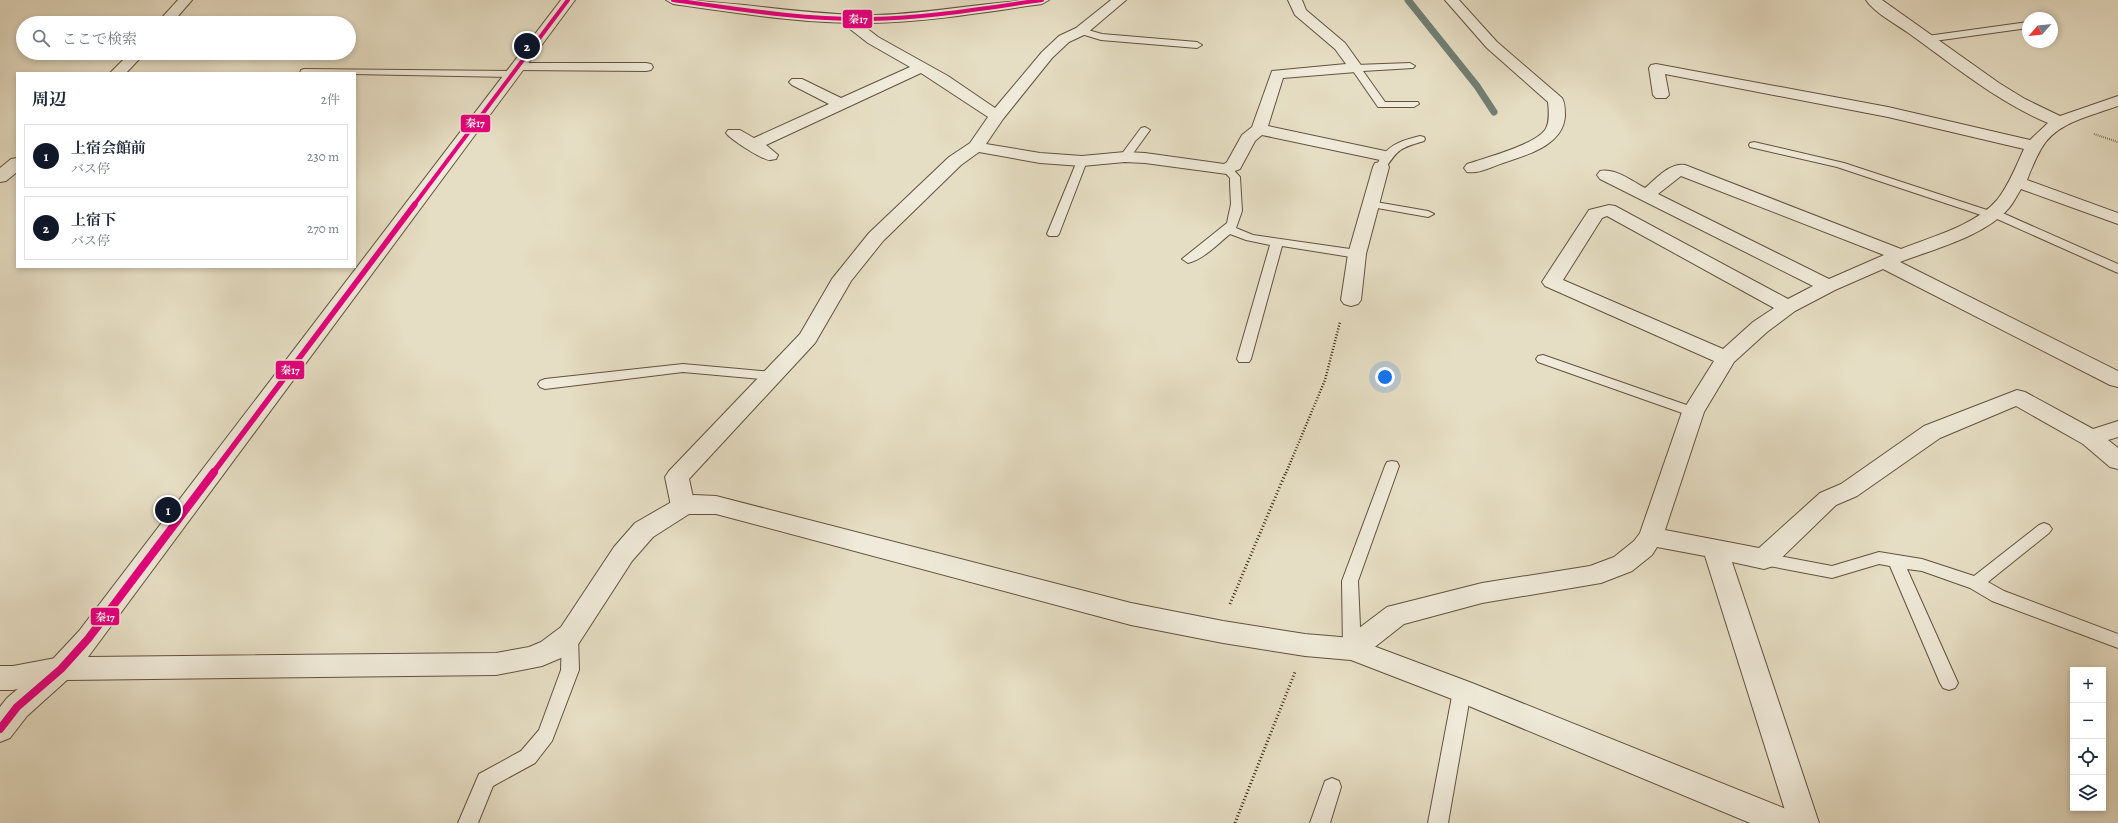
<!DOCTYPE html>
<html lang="ja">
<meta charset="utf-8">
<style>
body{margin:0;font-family:Alegreya,"Noto Serif JP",serif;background:#f6f6f7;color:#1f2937}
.controls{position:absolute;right:12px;bottom:12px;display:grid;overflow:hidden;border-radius:0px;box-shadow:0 2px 6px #0003}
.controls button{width:36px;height:36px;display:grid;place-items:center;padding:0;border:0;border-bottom:1px solid #e0e1e3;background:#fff;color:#1f2937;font:20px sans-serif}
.compass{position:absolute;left:2022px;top:12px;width:36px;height:36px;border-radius:50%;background:#fff;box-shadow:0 2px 6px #0003;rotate:242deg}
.you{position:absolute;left:1385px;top:377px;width:14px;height:14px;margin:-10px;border:3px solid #fff;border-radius:50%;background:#1a73e8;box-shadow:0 0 0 6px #1a73e833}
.badge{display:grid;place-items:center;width:26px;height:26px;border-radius:50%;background:#111827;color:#fff;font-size:13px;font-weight:700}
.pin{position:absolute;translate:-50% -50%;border:2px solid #fff;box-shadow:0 1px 4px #0006}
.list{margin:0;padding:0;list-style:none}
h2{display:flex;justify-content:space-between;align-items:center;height:52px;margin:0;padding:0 16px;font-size:17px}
h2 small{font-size:13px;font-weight:400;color:#747a83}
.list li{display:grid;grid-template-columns:26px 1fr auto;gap:12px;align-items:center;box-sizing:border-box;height:64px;margin:0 8px 8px;padding:0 8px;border:1px solid #e0e1e3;border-radius:0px}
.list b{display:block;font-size:15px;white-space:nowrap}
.list p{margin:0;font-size:13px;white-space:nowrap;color:#747a83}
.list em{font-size:13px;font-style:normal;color:#747a83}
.icon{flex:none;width:22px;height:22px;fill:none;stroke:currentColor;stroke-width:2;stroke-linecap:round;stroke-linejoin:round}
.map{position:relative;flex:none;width:2118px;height:823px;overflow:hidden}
.search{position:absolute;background:#fff;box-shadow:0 2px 6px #0003;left:16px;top:16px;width:340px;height:44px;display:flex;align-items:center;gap:10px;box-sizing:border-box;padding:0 14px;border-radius:22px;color:#747a83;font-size:15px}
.panel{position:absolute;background:#fff;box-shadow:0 2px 6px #0003;left:16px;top:72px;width:340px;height:196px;border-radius:0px}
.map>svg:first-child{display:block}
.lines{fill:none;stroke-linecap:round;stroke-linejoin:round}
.stream{stroke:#707f74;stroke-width:7}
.service-casing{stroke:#63523f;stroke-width:2}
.minor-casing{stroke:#63523f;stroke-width:2}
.tertiary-casing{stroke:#63523f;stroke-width:2}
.path-far2{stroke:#372313;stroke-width:2;stroke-dasharray:0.5 1.5;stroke-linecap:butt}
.path-far1{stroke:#372313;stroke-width:2.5;stroke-dasharray:1 2;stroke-linecap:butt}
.path{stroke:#372313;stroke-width:3;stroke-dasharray:1 2.5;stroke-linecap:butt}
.service{fill:#efead9;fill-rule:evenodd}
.minor{fill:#efead9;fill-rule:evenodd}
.tertiary{fill:#efead9;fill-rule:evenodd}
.bus-1-far2-casing{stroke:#efead9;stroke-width:6}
.bus-1-far1-casing{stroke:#efead9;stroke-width:8}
.bus-1-casing{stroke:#efead9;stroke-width:10}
.bus-1-far2{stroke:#e5007d;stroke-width:4}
.bus-1-far1{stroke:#e5007d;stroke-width:5.5}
.bus-1{stroke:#e5007d;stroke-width:8}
.line-badge{stroke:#efead9;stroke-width:1.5}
.badge-label{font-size:11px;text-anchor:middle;font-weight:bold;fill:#fff}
</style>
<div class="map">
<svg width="2118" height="823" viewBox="0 0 2118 823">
<rect width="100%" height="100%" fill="#e6dec4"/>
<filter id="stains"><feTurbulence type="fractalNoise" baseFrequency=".005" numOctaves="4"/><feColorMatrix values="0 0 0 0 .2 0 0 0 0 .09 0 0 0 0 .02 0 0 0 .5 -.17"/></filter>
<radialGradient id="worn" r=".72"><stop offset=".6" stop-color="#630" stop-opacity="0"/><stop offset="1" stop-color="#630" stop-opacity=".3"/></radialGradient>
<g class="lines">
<path class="stream" d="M1408,0l69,86 17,26"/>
<g class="service-casing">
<path id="service" d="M2028,22v6l-101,14 -5,-3 5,-3z
M1081,28l21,6 95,8 5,3 -5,3 -96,-8 -23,-7v-4z
M1410,63l5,3 -2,2 -50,3 22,31h33l1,2 -5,3h-36l-27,-39 5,-3z
M304,69l210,2 5,3 -5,3 -214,-4 1,-3z
M1145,127l5,3 -21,29h-8l-1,-2 1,-2 20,-27z
M1420,136l4,1 1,2 -1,2c-24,7 -26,8 -39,28h-8l-1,-2c9,-21 23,-26 44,-31z
M1754,142l90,21 146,48h8l120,53v9l-123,-55 -8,-1 -150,-50 -87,-20 -1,-2 1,-2z
M1082,158l5,3 -28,73 -2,2h-8l-2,-2 30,-73z
M1227,166l4,1 9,10 2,34 -6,17 17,7 104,15 6,4 -6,4 -75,-12 -31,113 -2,3h-10l-2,-3 33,-114 -24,-5 -16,-6c-12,10 -26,25 -42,29l-6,-4 45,-36 4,-19 -1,-20v-6l-8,-9z
M1370,201l58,10 6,3 -6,3 -62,-11 -2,-2z
M1543,355l155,54 2,3 -2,3h-10l-150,-53 -2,-3 2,-3z
M683,364l89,8 5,1 2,3 -2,3 -5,1 -89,-8 -138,17 -5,-2 -2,-3 2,-3 5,-2z
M1392,461l5,1 2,4 -41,115 3,68 -3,5 -6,2 -6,-2 -3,-5 -1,-68 43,-115 2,-4z
M2044,523l5,2 3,4 -3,4 -61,49 16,9 114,43v14l-126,-47 -22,-13 -48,-17 -15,-2 51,114 -3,5 -6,2 -6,-2 -3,-5 -50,-117 -11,-2 -47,14 -68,-13 -6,-2 -2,-4 2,-4 6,-2 68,13 47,-14 43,7 52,17 65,-51z
M570,628l6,2 2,5 1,35 -27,71 -17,22 -42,23 -15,37h-20l21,-49 42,-23 18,-21 22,-60 1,-35 2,-5z
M1462,683l6,3 3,5 -23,132h-20l25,-132 3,-5z
M1332,778l7,3 2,6 -11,36h-20l15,-42z"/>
</g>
<g class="minor-casing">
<path id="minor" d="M1111,0h15l-40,34 -17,8 -17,16 -49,61 -17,25 54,9 42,3 43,-4 20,1 79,11 3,-2 15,-27 10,-8 20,-56 74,-7 -11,-15 -40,-34 -7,-15h14l4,10 39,33 18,25 -2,3 -5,1 -73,6 -15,48 117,25 6,1 2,4 -2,4 -6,1 -123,-26 -7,6 -15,28 -13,5 -82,-11 -20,-1 -43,4 -42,-3 -61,-11 -18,13 -78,76 -32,40 -36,62 -126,136 6,27 -4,6 -8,3 -8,-3 -4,-6 -6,-29 4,-6 131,-137 32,-55 37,-46 80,-76 21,-14 18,-26 -67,-44 -155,72 12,10 -2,4c-1,0 -5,1 -6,1 -8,0 -40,-21 -44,-27l2,-3h12l14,8 75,-34 -37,-19 -3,-3 3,-3h10l39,19 69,-31 -42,-24 -27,-21 -2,-3 2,-3h10l27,21 70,39 47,32 47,-56 17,-16 17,-8z
M1445,0h14l38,42 65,56c3,5 3,12 3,18 -2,30 -39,39 -62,47 -12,4 -24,11 -36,9l-3,-4 3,-4c18,-6 67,-19 78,-34 5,-7 4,-19 3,-28l-61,-54z
M1866,0h16l117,83 26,16 35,17 58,-20v10c-27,10 -62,16 -77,43 -5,9 -10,20 -14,31l91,33v11l-97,-35c-4,6 -7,13 -12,19 -24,28 -75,41 -109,54l218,109v16l-8,-2 -227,-116 -48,21 -40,21 -28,21 -33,30 -30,50 -39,118 94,18 61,-55 21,-9 83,-58 93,-36 8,2 68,37 25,-8v16l-10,3 10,8v21l-8,-2 -27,-23 -67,-38 -76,32 -83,58 -21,9 -63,61 -9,3 -32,-7 87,261h-30l-84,-267 -48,-9 -5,8 -20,16 -31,12 -119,20 -78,21 -42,33 -10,3 -10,-3 -3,-8 3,-8 45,-34 95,-24 108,-17 24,-9 20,-16 6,-8 42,-121 32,-51 -169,-75 -3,-4 47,-72 20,-5 6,1 173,93 25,-13 -213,-107 -3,-4 3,-4c15,-3 32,10 45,17 11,-9 25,-26 40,-23l216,84c30,-12 75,-24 96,-49 12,-15 19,-34 27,-51l-136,-32 -223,-43 4,21 -3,3h-10l-3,-3 -4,-27 2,-3 5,-1 232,43 142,33 18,-17c-52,-22 -96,-59 -141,-91 -13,-9 -32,-19 -41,-32zM1681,176l203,79 -55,24 -171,-85zM1607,216l167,92 -21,14 -30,27 -160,-69 39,-62z
M519,63h127l5,1 2,3 -2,3 -5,1 -132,-1 -2,-3 2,-3z
M1381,162l6,1 2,4 -23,87 -5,46 -3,4 -7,2 -7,-2 -3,-4 7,-46 25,-87 2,-4z
M61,657l10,4 4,8 -4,8 -58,13h-13v-24h13z"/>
</g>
<g class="tertiary-casing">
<path id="tertiary" d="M178,0h14l-20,23h-15z
M561,0h14l-487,657 408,-4 33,-6 12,-5 20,-15 53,-80 21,-24 40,-23 19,-5 22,1 415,107 92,18 82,13 47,4 120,45 324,130 4,10h-50l-298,-124 -101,-39 -46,-4 -82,-13 -92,-18 -415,-111h-27l-36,23 -21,24 -53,82 -18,15 -19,8 -46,9 -429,5 -40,36 -17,22 -10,4v-35l7,-9 44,-37 28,-30z
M666,0c68,0 134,15 202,15 61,0 120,-15 181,-15l-7,4c-57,8 -114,18 -172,19 -66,1 -132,-10 -197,-19z
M130,53h15l-19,20h-16z
M17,158v14l-11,9 -6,1v-14l11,-9z"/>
</g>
<path class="path-far2" d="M2094,134l24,8"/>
<path class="path-far1" d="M1286,473l39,-93 15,-58"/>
<path class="path" d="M1230,604l56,-132
M1235,823l60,-151"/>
<use href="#service" class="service"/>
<use href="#minor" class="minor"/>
<use href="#tertiary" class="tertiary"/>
<g class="bus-1-far2-casing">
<path id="bus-1-far2" d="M673,0c65,9 131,20 197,19 58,-1 115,-11 172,-19
M414,205l154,-205"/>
</g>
<g class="bus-1-far1-casing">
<path id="bus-1-far1" d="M213,473l202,-269"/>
</g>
<g class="bus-1-casing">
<path id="bus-1" d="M0,729l17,-22 44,-38 27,-30 126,-167"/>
</g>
<use href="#bus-1-far2" class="bus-1-far2"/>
<use href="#bus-1-far1" class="bus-1-far1"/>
<use href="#bus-1" class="bus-1"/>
</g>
<g class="line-badge">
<rect x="842" y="9" width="31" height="20" rx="4" fill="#e5007d"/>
<rect x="460" y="114" width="31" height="19" rx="4" fill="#e5007d"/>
<rect x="275" y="360" width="30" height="20" rx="4" fill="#e5007d"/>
<rect x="90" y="607" width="30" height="19" rx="4" fill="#e5007d"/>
</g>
<g class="badge-label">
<text x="858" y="23">秦17</text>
<text x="475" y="127">秦17</text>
<text x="290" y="374">秦17</text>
<text x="105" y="621">秦17</text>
</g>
<rect width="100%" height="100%" filter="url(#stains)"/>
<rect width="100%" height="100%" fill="url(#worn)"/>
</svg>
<div class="controls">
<button>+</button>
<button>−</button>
<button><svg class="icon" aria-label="locate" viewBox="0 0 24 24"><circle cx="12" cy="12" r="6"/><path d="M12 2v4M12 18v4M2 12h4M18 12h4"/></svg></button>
<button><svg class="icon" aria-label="layers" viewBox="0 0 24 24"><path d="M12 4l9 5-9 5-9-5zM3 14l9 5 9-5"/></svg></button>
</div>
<svg class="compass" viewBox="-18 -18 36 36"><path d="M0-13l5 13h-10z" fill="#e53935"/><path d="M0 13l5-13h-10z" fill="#747a83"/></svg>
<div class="you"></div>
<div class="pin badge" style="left:168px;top:510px">1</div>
<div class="pin badge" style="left:527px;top:46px">2</div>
<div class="search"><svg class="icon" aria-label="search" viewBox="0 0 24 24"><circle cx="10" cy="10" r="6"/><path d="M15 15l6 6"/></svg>ここで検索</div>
<section class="panel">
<h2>周辺<small>2件</small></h2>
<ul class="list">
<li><span class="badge">1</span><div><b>上宿会館前</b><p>バス停</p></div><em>230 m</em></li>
<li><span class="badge">2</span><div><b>上宿下</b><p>バス停</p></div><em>270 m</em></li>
</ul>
</section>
</div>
